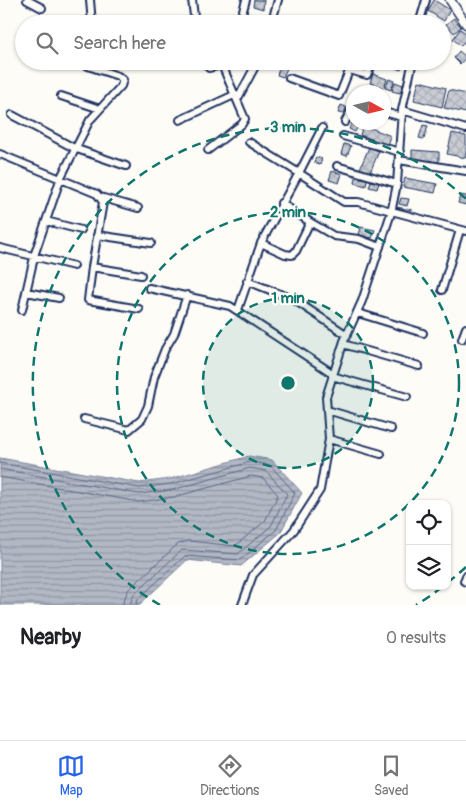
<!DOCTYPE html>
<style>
body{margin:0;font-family:Pangolin,sans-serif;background:#f6f6f6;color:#202124}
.controls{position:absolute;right:15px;bottom:15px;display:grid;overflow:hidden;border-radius:10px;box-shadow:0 1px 4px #0004}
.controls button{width:45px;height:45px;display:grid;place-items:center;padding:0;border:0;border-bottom:1px solid #e0e0e0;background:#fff;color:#202124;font:25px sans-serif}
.compass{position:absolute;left:346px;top:85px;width:45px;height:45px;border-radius:50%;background:#fff;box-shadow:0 1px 4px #0004;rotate:98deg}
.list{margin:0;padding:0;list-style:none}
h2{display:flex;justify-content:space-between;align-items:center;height:65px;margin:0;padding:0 20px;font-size:21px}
h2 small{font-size:16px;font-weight:400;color:#757577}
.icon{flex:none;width:28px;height:28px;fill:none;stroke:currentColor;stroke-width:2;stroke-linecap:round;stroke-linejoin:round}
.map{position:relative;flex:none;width:466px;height:605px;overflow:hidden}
.search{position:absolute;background:#fff;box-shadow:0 1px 4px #0004;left:15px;right:15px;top:15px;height:55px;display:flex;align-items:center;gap:12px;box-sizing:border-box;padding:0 18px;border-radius:28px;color:#757577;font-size:19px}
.sheet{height:135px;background:#fff}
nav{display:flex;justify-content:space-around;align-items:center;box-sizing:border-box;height:70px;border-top:1px solid #e0e0e0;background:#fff;font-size:14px;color:#757577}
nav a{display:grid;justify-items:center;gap:2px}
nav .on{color:#2563eb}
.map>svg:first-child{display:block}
.water{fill:url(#water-rules);stroke:#76819c}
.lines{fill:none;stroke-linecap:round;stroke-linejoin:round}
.shore{stroke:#586687;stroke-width:1}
.building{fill:url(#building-cross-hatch);stroke:#1b2f5e}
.minor-casing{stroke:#1b2f5e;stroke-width:10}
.tertiary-casing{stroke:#1b2f5e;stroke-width:11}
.minor{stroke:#fdfcf7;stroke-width:6}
.tertiary{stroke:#fdfcf7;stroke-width:8}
.ring{fill:none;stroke:#0f766e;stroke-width:2.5;stroke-dasharray:9 6}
.centre{fill:#0f766e;stroke:#fdfcf7;stroke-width:2.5}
.ring-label{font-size:15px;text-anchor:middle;font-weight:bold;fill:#0f766e;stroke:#fdfcf7;stroke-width:4.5;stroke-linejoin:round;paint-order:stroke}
</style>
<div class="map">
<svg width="466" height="605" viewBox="0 0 466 605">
<defs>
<pattern id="water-rules" width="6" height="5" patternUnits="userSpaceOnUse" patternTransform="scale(1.25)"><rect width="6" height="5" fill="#b3b8c5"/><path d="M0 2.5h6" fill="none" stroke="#9196a3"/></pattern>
<pattern id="building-cross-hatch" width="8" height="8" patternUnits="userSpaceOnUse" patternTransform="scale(1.25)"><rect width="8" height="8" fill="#c9ccd3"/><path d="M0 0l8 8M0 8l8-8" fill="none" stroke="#acb0b8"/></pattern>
</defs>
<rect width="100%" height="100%" fill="#fdfcf7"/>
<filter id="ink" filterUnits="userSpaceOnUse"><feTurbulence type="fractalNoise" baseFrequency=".02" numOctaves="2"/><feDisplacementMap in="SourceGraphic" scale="10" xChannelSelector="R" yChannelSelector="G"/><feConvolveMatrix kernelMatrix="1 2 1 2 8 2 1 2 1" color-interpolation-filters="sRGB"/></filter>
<g filter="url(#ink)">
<path class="water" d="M249,456l23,4 30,33 -22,40 -39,33 -54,-6 -48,45h-139v-147l139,25 31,-4z"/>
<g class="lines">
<path class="shore" d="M0,463l139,25 32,-4 79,-22 20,3 25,28 -19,37 -36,30 -55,-4 -47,43 -2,6
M0,469l139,25 33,-4 78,-22 16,3 21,23 -16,32 -33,28 -56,-4 -49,45 -3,10
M0,477l139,25 35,-5 77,-21 12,2 15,17 -13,26 -30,25 -46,-5 -11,3 -50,46 -6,15"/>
</g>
<path class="building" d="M254,0h10l-1,9 -10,-3z
M434,0l16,10 -6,11 -16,-10z
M454,18l7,9 -7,6 -8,-9z
M460,29l6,4v6l-5,7 -8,-7z
M459,51l7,6 -6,7 -6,-6z
M398,61h6l-3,9 -6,-2z
M281,63l7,3 -5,11 -6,-2z
M373,74l14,5 -3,9 -14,-5z
M389,79l5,2 -3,9 -6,-2z
M419,81l27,7 -4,19 -28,-7z
M395,82l8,3 -3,8 -8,-2z
M449,90l17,4v19l-22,-5z
M341,105l5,2 -2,7 -6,-1z
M352,123l6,3 -3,6 -6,-3z
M363,125l28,11 -3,9 -28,-10z
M423,125l5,1 -4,13 -5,-1z
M452,133l14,3v22l-19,-4z
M344,144l7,2 -4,10 -6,-2z
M369,147l10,4 -10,24 -10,-4z
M412,150l27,2v10l-27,-2z
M316,157l6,2 -2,6 -6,-2z
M332,171l10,3 -3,9 -10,-3z
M356,177l11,2 -1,7 -11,-3z
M405,178l32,6 -2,9 -32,-6z
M371,181l8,2 -2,6 -8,-2z
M460,195l6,1v9l-8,-2z
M401,198l8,1 -2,7 -8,-2z
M396,207l16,3 -1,4 -15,-3z
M361,227l14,3 -3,8 -13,-3z"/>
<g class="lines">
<g class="minor-casing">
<path id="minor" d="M27,0l15,8
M90,0l2,24
M192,0l3,24
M239,24l7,-24
M271,24l7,-24
M419,24l7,-24
M76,61l12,5
M204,61l5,7 13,-3 2,-4
M350,70l17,5 7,-14
M289,78l50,18 14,-35
M61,96l39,13
M237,100l21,-39
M402,110l64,19
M384,112l18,5
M12,115l62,33 52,18
M180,120l54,-25
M345,122l9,-17
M322,128l-23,45 45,29h14l108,29
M343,136l57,16
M208,150l34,-26 3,-5 -23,-54
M0,154l97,40 6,8 -11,65 49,8
M399,160l67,11
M337,166l60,18
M100,197l38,11
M46,221l35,9
M310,222l24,14 25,3 21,8
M97,235l54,8
M261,243l24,11 7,1 4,-4 14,-29 -29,-19
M0,248l74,18
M92,267l-4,33 51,9
M247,281l46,18 54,36
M149,288l81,18 102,67
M442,290l18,-60
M26,292l33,6
M22,310l13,-57 26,-76 29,-57 31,-34 2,-6 -5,-4 -30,-10 1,-5
M238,310l23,-67 38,-70 -50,-31
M358,313l65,20
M462,339l4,-11
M343,344l76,22
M332,376l75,21
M327,410l64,19
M84,419l45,11 13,-11 6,-13 6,-29 11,-28 9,-15 13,-39
M329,439l52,15
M466,576l-2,5 2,1
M242,605l11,-30 41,-45 26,-40 9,-51 -3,-42 18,-56 18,-40 29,-88 6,-29 5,-74 11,-49"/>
</g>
<g class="tertiary-casing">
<path id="tertiary" d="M450,0l16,24"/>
</g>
<use href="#minor" class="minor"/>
<use href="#tertiary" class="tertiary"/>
</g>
</g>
<circle cx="288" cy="383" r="85" fill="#0f766e" fill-opacity=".12"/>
<g class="ring">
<circle cx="288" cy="383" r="85"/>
<circle cx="288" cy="383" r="171"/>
<path d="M466 567A256 256 0 0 1 447 583M442 587A256 256 0 0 1 416 605M160 605A256 256 0 1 1 466 199"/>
</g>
<circle cx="288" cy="383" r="8" class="centre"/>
<g class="ring-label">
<text x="288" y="132">3 min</text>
<text x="288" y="217">2 min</text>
<text x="288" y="303">1 min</text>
</g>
</svg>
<div class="controls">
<button><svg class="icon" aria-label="locate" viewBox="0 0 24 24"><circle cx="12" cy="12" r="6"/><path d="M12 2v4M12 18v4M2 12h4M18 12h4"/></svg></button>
<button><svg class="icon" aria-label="layers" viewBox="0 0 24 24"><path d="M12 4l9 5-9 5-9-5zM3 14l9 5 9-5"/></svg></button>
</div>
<svg class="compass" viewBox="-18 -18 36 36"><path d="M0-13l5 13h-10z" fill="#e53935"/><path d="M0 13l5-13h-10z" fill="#757577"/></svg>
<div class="search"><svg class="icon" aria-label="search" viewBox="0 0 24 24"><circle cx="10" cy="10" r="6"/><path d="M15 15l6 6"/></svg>Search here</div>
</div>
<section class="sheet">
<h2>Nearby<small>0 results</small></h2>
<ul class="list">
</ul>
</section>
<nav>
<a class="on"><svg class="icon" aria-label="map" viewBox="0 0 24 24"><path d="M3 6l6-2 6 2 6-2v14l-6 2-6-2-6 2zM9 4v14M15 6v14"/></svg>Map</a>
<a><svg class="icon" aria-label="directions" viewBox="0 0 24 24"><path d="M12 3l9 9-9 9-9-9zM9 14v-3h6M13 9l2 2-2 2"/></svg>Directions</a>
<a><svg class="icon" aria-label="saved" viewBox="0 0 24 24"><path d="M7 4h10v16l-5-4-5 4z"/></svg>Saved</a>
</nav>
